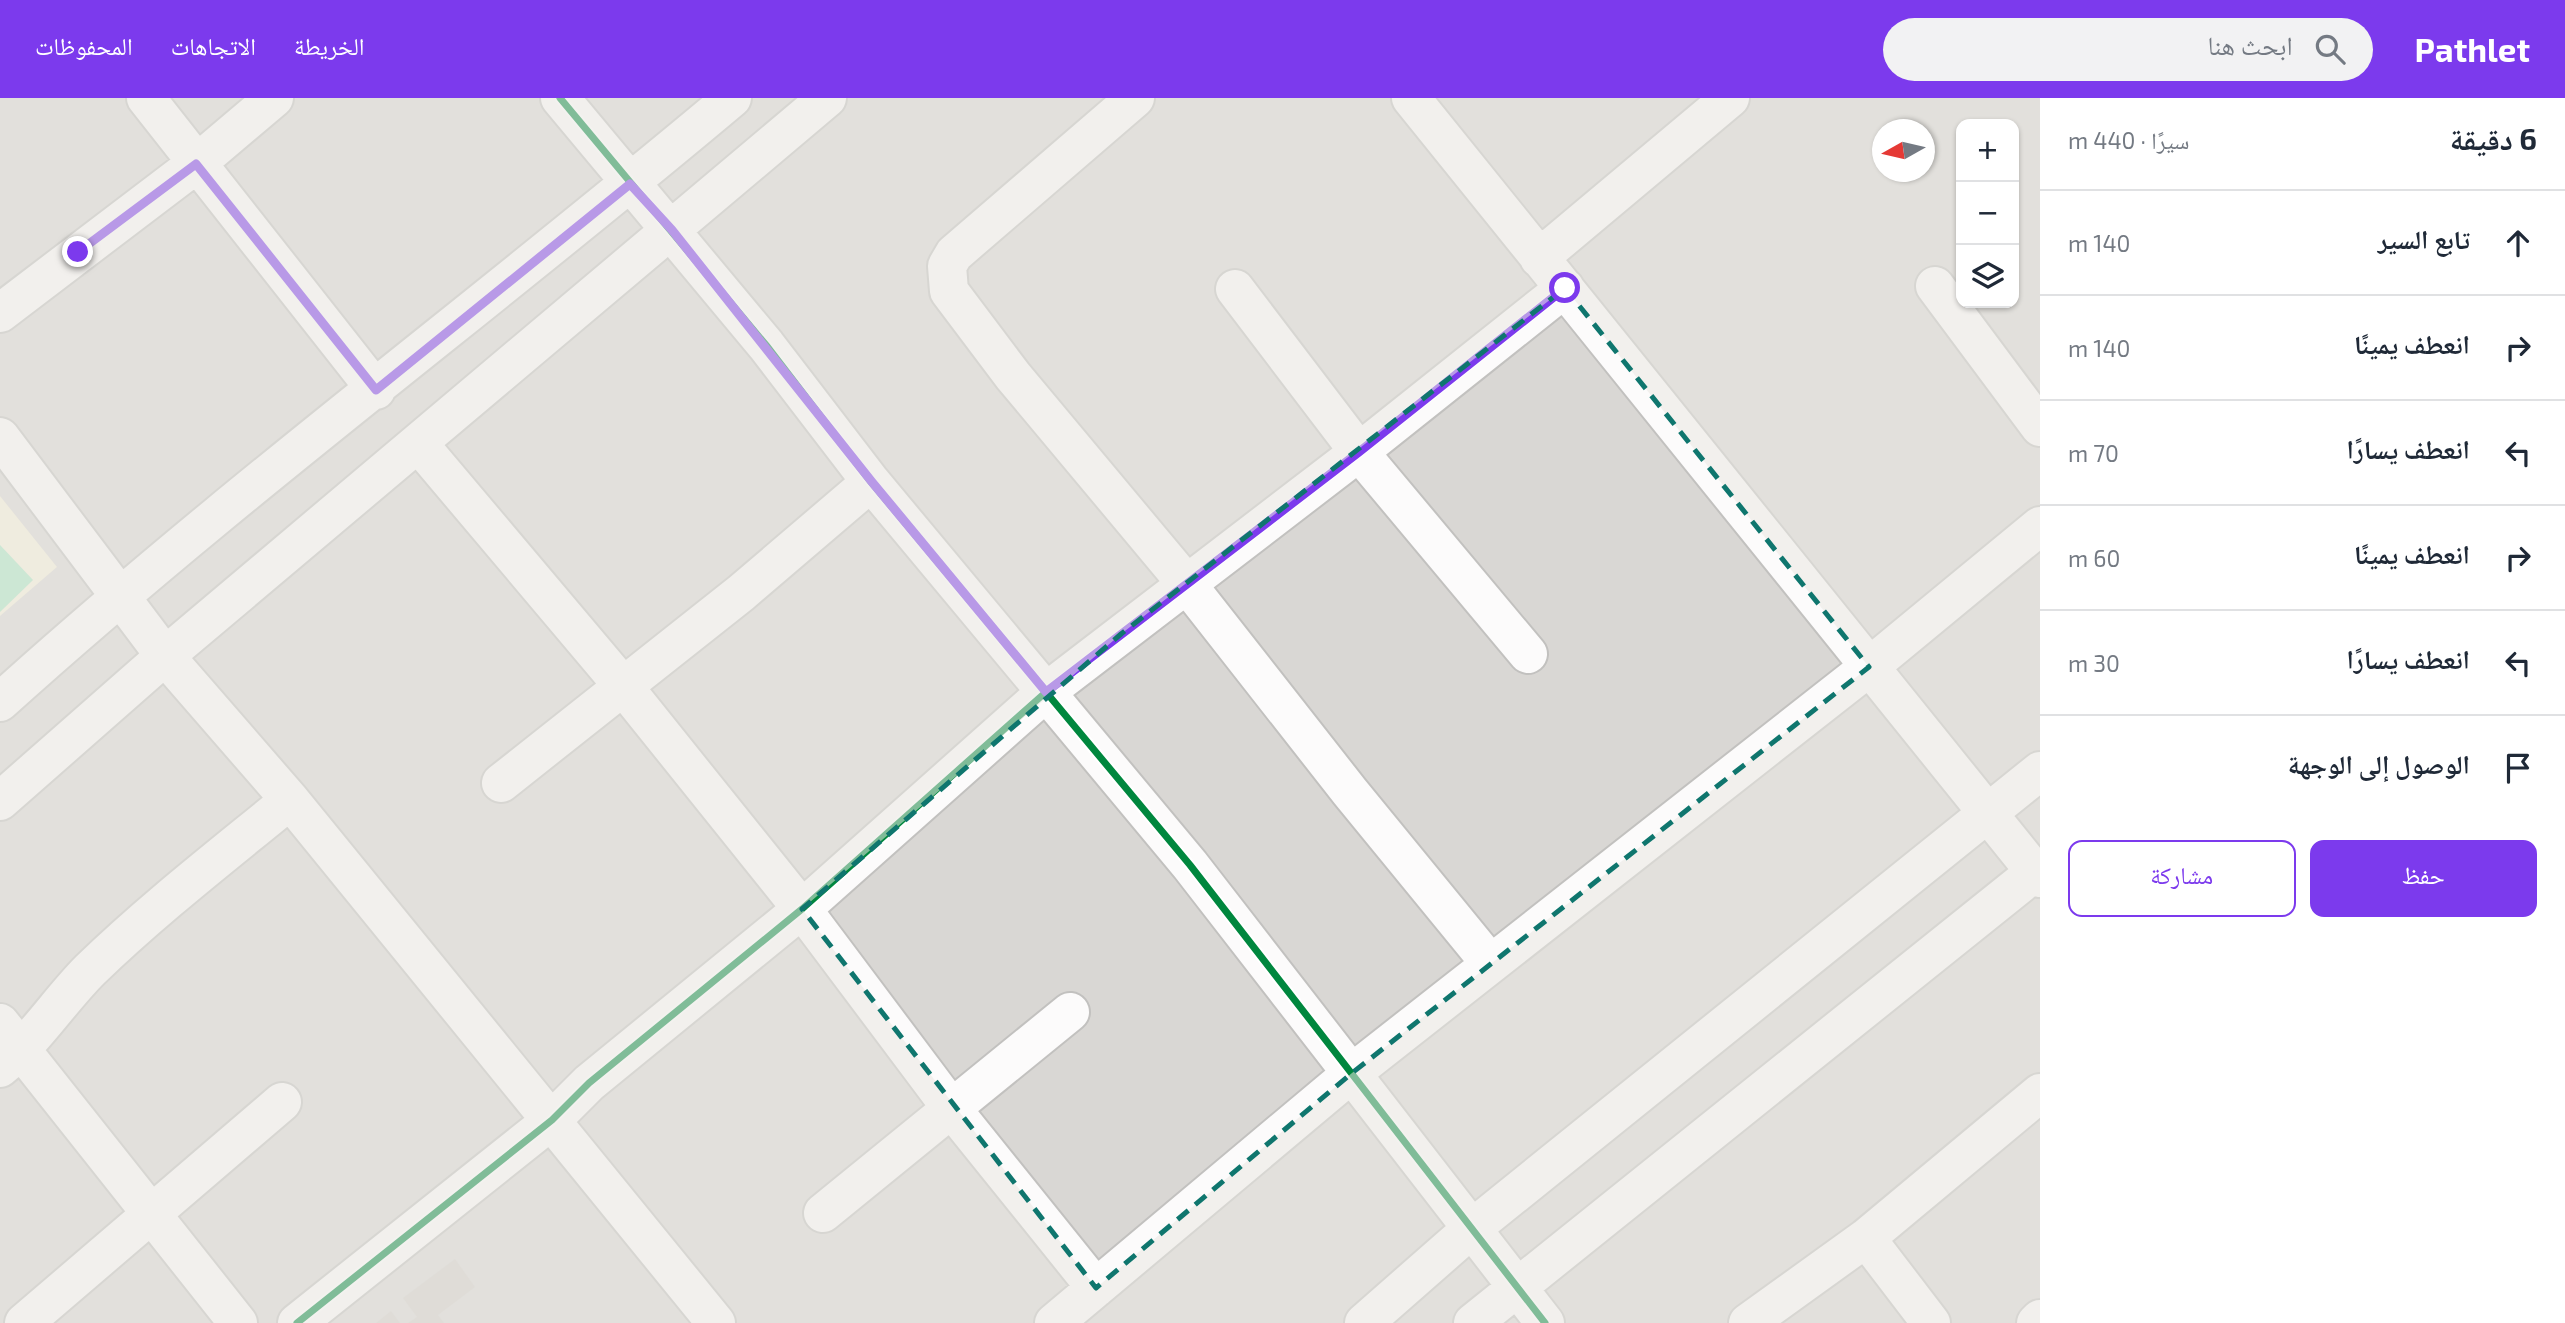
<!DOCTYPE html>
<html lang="ar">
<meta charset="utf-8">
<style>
body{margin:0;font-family:"Exo 2","Noto Naskh Arabic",sans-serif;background:#f2f2f3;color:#1f2937;direction:rtl}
.controls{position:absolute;right:21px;top:21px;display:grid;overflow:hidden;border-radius:14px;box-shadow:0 2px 5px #0004}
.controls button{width:63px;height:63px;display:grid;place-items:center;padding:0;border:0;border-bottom:2px solid #e0e1e3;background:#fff;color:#1f2937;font:35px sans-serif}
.compass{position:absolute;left:1872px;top:21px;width:63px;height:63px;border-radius:50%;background:#fff;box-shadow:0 2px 5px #0004;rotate:262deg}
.stop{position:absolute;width:21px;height:21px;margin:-16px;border:5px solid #7c3aed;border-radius:50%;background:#fff}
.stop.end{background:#7c3aed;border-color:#fff;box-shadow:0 2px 7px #0008}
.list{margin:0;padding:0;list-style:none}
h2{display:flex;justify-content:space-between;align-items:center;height:91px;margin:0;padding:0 28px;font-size:30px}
h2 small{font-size:23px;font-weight:400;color:#747a83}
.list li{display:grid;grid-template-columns:46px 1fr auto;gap:21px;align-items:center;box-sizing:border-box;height:105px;padding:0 28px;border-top:2px solid #e0e1e3}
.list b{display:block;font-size:26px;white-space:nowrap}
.list em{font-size:23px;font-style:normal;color:#747a83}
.actions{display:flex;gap:14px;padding:21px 28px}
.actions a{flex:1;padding:16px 0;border:2px solid #7c3aed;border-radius:14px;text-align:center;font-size:24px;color:#7c3aed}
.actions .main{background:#7c3aed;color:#fff}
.icon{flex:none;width:38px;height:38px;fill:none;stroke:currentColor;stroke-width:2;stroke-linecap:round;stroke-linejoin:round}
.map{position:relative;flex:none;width:2040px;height:1225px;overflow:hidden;direction:ltr}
header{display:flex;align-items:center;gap:42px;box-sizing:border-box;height:98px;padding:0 35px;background:#7c3aed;color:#fff}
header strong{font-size:33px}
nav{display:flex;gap:38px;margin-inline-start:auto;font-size:24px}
.search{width:490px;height:63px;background:#f2f2f3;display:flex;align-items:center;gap:18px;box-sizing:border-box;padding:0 24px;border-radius:38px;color:#747a83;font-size:26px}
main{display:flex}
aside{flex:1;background:#fff}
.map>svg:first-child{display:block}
.residential{fill:#d9d7d4;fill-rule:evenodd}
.education{fill:#f6f1db}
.pitch{fill:#a9e6c4}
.building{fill:#d3cfcb}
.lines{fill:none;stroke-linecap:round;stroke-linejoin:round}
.minor-casing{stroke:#c2c1bf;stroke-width:42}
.minor{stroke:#fcfbfb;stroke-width:38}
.cycleway-casing{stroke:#fff;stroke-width:11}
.cycleway{stroke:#00873e;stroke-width:7}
.route{stroke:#7c3aed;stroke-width:9}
.marked{fill:none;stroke:#0f766e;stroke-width:5;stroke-dasharray:14 9;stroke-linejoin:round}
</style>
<header>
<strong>Pathlet</strong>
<div class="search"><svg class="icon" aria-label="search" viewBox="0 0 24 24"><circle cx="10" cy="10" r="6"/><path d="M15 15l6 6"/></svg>ابحث هنا</div>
<nav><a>الخريطة</a><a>الاتجاهات</a><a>المحفوظات</a></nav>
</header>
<main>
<aside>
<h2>6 دقيقة<small>سيرًا · 440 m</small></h2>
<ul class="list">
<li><svg class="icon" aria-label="ahead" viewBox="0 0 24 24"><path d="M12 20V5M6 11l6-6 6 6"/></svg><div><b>تابع السير</b></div><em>140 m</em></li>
<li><svg class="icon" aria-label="right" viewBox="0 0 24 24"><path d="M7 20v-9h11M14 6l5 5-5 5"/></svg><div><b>انعطف يمينًا</b></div><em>140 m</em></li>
<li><svg class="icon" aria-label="left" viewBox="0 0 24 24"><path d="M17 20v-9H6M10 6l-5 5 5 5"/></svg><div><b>انعطف يسارًا</b></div><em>70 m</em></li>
<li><svg class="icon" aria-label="right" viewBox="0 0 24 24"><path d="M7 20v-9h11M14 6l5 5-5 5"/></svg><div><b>انعطف يمينًا</b></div><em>60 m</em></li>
<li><svg class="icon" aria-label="left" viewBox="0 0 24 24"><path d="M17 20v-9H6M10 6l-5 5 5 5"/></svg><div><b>انعطف يسارًا</b></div><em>30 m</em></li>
<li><svg class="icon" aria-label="arrive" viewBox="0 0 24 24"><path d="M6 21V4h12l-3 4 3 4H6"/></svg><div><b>الوصول إلى الوجهة</b></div></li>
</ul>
<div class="actions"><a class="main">حفظ</a><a>مشاركة</a></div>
</aside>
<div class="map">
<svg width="2040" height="1225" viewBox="0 0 2040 1225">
<rect width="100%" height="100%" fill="#eae7e2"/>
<path class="residential" d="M0,0h2040v1225h-2040zM1961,26h53v179h-53zM1882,32h42v42h-42z"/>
<path class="education" d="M0,398l57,71 -57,49z"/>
<path class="pitch" d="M0,447l33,35 -33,32z"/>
<path class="building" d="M455,1161l20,28 -37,28 6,8h-36l9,-6 -14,-19z
M391,1213l9,12h-24z"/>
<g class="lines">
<g class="minor-casing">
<path id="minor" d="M146,0l230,292
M560,0l206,247 105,137 319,383 355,458
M1135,0l-181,156 -7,12 2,25 64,85 173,207 164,209 140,171
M1411,0l629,780
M1539,160l191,-160
M1935,188l105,141
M1235,191l124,163 169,202
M0,215l196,-149 78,-66
M0,339l165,219 125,144 426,523
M418,345l205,243 179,223 150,200 144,179
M0,604c235,-212 490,-400 732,-604
M501,685l240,-190 130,-111
M0,703l165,-145 662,-558
M0,925l238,300
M0,970c35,-28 59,-67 90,-98 63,-61 133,-115 200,-170
M823,1115l247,-201
M1866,1140l65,85
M24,1225l258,-221
M297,1225l255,-203 37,-37 213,-174 244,-217 313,-240 206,-164
M1054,1225l298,-250 517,-406 171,-141
M1364,1225l106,-93 570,-459
M1473,1225l567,-455
M1748,1225l118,-85 174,-145
M2036,1225l4,-4"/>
</g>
<use href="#minor" class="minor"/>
<g class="cycleway-casing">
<path id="cycleway" d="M560,0l206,247 105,137 319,383 355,458
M297,1225l255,-203 37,-37 213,-174 244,-217 313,-240 206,-164"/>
</g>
<use href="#cycleway" class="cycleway"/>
</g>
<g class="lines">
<path class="route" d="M78,154l118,-88 180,226 254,-206 42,46 200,252 174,210 313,-240 206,-164"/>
</g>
<path d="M0 0H2040V1225H0ZM1565,190l304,379 -517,406 -256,215 -294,-379 319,-275z" fill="#eae7e2" fill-opacity=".55" fill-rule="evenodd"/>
<path class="marked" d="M1565,190l304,379 -517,406 -256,215 -294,-379 319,-275z"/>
</svg>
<div class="controls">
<button>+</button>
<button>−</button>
<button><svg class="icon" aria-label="layers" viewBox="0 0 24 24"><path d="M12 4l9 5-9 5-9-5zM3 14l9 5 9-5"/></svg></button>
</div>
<svg class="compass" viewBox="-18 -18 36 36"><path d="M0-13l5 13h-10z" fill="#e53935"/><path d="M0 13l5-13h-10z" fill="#747a83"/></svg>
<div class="stop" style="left:1565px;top:190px"></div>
<div class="stop end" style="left:78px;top:154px"></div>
</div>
</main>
